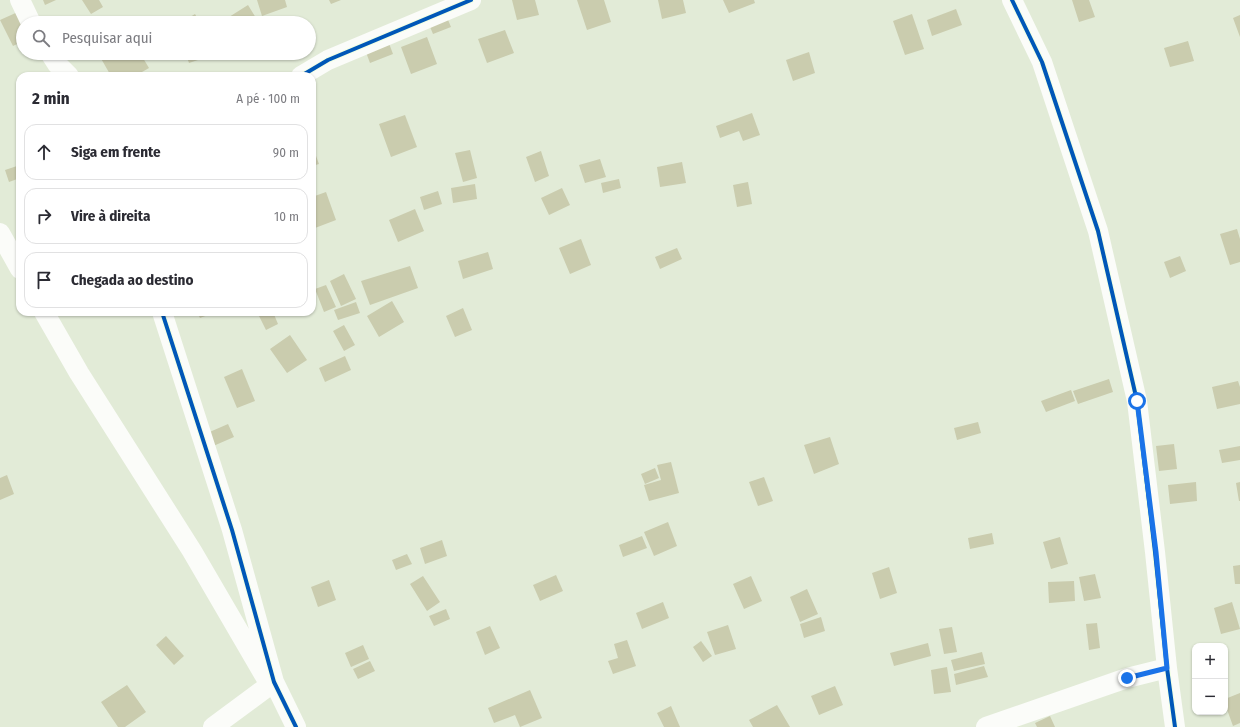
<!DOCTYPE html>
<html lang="pt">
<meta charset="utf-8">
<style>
body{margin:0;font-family:"Fira Sans Condensed",sans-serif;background:#f7f7f7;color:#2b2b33}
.controls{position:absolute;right:12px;bottom:12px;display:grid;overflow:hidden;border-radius:8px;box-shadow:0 1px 3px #0004}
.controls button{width:36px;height:36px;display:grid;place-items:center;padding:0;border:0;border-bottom:1px solid #e1e1e2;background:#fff;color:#2b2b33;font:20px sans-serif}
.stop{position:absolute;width:12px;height:12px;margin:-9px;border:3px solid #1a73e8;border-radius:50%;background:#fff}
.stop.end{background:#1a73e8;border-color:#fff;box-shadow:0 1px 4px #0008}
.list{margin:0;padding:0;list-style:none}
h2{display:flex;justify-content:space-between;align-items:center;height:52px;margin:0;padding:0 16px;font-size:17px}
h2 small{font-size:13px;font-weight:400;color:#7c7c81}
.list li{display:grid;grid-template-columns:26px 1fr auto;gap:12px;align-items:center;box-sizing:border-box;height:56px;margin:0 8px 8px;padding:0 8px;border:1px solid #e1e1e2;border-radius:12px}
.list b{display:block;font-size:15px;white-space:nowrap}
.list em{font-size:13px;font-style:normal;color:#7c7c81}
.icon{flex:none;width:22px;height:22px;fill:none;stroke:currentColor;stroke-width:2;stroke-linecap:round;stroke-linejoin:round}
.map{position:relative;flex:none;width:1240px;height:727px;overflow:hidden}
.search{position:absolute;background:#fff;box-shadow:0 1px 3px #0004;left:16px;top:16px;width:300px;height:44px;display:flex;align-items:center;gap:10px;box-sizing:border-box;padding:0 14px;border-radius:22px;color:#7c7c81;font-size:15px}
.panel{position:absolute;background:#fff;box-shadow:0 1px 3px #0004;left:16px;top:72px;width:300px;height:244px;border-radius:12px}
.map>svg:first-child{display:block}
.building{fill:#caccae}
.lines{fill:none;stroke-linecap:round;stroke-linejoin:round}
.minor{stroke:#fbfcf9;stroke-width:20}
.cycleway-casing{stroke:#f2ffe2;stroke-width:6}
.cycleway{stroke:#0057b8;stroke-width:4}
.route{stroke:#1a73e8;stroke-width:5}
</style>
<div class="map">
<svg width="1240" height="727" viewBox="0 0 1240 727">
<rect width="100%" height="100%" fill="#e2ebd7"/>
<path class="building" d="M43,0h13l-11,5z
M82,0h17l4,7 -12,7z
M257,0h28l2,7 -25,9z
M329,0h12l-10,4z
M512,0h23l4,15 -22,5z
M577,0h27l7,22 -24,8z
M658,0h25l3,13 -24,6z
M723,0h31l1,3 -26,10z
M1072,0h17l6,17 -16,5z
M248,5l11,18h-27l-3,-6z
M956,9l6,16 -30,11 -5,-16z
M20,11l3,12v18l-10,5 -13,-26z
M195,14l5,9h-20z
M912,14l12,35 -19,6 -12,-34z
M446,15l5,12 -18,7 -5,-12z
M1240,15v22l-7,-19z
M505,30l9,23 -27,10 -9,-24z
M427,37l10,27 -26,10 -10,-27z
M387,38l6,16 -23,9 -6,-16z
M1188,41l6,20 -24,6 -6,-19z
M809,52l6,21 -22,8 -7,-21z
M101,53h39l9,15 -14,8h-24l-12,-21z
M189,53h14l1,5 -15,5 -3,-9z
M752,113l8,22 -17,6 -4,-10 -19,7 -4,-12z
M405,115l12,32 -26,10 -12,-33z
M312,145l7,19 -7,2z
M470,150l7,28 -14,4 -8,-29z
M541,151l8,25 -14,6 -9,-25z
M600,159l6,18 -21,6 -6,-18z
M682,162l4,21 -26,4 -3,-20z
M20,165v13l-11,4 -4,-12z
M619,179l2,9 -18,5 -2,-10z
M748,182l4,22 -15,3 -4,-22z
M475,184l2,15 -24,4 -2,-15z
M562,188l8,17 -21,10 -8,-17z
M438,191l4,13 -18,6 -4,-13z
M326,192l10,28 -21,8 -3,-8v-23z
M415,209l9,22 -26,11 -9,-22z
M1237,229l3,10v23l-10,3 -10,-31z
M581,239l10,26 -21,9 -11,-26z
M677,248l5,11 -22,10 -5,-12z
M488,252l5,17 -30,10 -5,-18z
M1180,256l6,15 -16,7 -6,-16z
M410,266l8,22 -48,17 -9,-24z
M344,274l12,25 -15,7 -11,-25z
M326,285l10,22 -12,5 -9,-23z
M392,301l12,21 -25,15 -12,-21z
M356,302l4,11 -22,7 -4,-10z
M463,308l9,22 -17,7 -9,-21z
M197,312h19l-16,6z
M257,312h16l5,12 -12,6z
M344,325l11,20 -11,6 -11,-20z
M290,335l17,25 -20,13 -17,-24z
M345,356l6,14 -26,12 -6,-14z
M242,369l13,32 -18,7 -13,-31z
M1109,379l4,13 -35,12 -5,-13z
M1238,381l2,6v17l-23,5 -5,-22z
M1071,390l4,11 -29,11 -5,-11z
M978,422l3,11 -24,7 -3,-12z
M228,424l6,13 -23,10 -6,-13z
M830,437l9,27 -25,10 -10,-29z
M1174,444l3,25 -18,2 -3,-25z
M1240,446v14l-18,3 -3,-13z
M671,462l8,31 -30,8 -5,-16 17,-5 -4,-15z
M655,468l4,10 -14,6 -4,-10z
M7,475l7,19 -14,6v-22z
M764,477l9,24 -15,5 -9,-24z
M1196,482l1,19 -27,3 -2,-19z
M1240,482v19h-1l-3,-18z
M668,522l9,24 -23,10 -10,-24z
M992,533l2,11 -24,5 -2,-11z
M642,536l5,12 -24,9 -4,-12z
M1060,537l8,27 -17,5 -8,-27z
M442,540l5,16 -22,8 -5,-16z
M407,554l5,10 -16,6 -4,-10z
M1240,565v19h-5l-2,-18z
M889,567l8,26 -17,6 -8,-26z
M1095,574l6,24 -17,3 -5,-24z
M556,575l7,16 -23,10 -7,-16z
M423,576l17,26 -13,9 -17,-27z
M751,576l11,25 -18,8 -11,-25z
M329,580l7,20 -18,7 -7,-20z
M1074,581l1,20 -26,2 -1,-21z
M807,589l11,25 -18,8 -10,-25z
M663,602l6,16 -27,11 -6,-16z
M1232,602l8,27 -19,5 -7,-26z
M446,609l4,10 -16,7 -5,-10z
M821,617l4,14 -21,7 -4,-14z
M1097,623l3,25 -11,2 -3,-26z
M728,625l8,24 -21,6 -8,-23z
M490,626l10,22 -15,7 -9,-23z
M952,627l5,25 -13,2 -5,-25z
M166,636l18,20 -10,9 -18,-20z
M627,640l9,26 -23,8 -5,-13 10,-3 -4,-14z
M701,641l11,15 -9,6 -10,-15z
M928,643l3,13 -37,10 -4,-13z
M363,645l6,14 -18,8 -6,-14z
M982,652l3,12 -31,7 -3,-11z
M370,661l5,10 -17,8 -5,-10z
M984,666l4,11 -32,8 -2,-11z
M947,667l4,25 -17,2 -3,-24z
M127,685l19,27 -21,15h-7l-17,-25z
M835,686l8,19 -24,10 -8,-19z
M530,690l12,28 -22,9 -5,-12 -21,8 -6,-15z
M1240,693v30l-7,3 -8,-22v-5z
M777,705l13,22h-37l-4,-7z
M671,706l9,21h-16l-7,-14z
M1050,716l5,11h-18l-2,-4z"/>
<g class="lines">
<path class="minor" d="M20,0l11,23
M1012,0l30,62 56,169 39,170 18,151 12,116 8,59
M50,53l7,11 12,12
M301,76l27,-16 143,-60
M0,233l20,36
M44,312l35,61 113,178 74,127
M162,312l70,218 42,152 22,45
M213,727l61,-45
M986,727l141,-49 40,-10"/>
<g class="cycleway-casing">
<path id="cycleway" d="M1012,0l30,62 56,169 39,170 18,151 12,116 8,59
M301,76l27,-16 143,-60
M162,312l70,218 42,152 22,45"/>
</g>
<use href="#cycleway" class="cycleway"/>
</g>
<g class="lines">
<path class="route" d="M1127,678l40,-10 -11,-116 -19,-151"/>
</g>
</svg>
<div class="controls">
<button>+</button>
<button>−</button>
</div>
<div class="stop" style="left:1137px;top:401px"></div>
<div class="stop end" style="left:1127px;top:678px"></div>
<div class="search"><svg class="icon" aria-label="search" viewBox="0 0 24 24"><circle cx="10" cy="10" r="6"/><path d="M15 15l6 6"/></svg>Pesquisar aqui</div>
<section class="panel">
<h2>2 min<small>A pé · 100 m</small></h2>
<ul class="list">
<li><svg class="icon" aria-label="ahead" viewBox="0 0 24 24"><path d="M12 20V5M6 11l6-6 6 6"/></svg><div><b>Siga em frente</b></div><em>90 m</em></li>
<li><svg class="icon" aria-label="right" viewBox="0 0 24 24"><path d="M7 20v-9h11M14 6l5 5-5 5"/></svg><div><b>Vire à direita</b></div><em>10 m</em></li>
<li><svg class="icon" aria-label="arrive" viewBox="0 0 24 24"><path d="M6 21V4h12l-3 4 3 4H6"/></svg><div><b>Chegada ao destino</b></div></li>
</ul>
</section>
</div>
